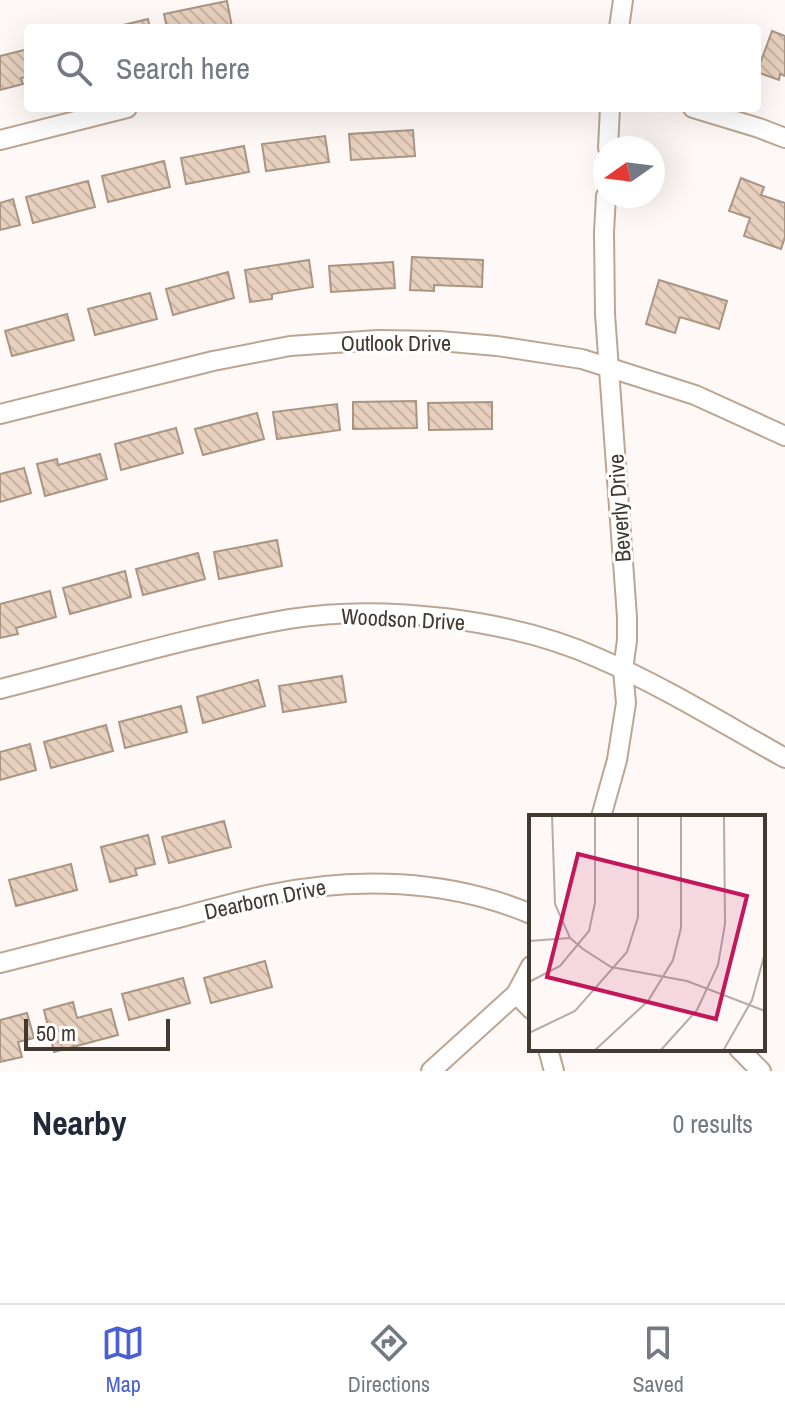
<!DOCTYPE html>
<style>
body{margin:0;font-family:"Archivo Narrow",sans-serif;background:#f6f6f7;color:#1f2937}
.compass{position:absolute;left:593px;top:136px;width:72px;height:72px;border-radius:50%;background:#fff;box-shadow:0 8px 32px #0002;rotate:256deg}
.scale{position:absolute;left:24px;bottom:20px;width:146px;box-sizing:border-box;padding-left:8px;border:4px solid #423931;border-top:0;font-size:22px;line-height:28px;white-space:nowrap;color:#423931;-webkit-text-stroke:6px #fff;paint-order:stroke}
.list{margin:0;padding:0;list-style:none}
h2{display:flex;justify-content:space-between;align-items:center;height:104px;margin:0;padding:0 32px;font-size:34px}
h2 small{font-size:26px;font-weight:400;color:#747a83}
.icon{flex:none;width:44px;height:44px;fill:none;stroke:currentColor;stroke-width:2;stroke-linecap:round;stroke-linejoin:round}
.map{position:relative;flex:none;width:785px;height:1071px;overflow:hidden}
.search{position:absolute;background:#fff;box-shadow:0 8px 32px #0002;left:24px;right:24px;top:24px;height:88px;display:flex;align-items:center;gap:20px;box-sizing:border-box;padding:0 28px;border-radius:8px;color:#747a83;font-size:30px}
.sheet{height:232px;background:#fff}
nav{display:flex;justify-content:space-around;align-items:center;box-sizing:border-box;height:112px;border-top:2px solid #e0e1e3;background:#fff;font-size:22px;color:#747a83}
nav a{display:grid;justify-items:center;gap:4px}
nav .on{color:#495fd4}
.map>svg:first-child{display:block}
.building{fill:url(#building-back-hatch);stroke:#aa9583;stroke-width:2}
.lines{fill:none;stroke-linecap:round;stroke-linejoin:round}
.minor-casing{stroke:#bca693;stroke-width:22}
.minor{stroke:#fff;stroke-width:18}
.labels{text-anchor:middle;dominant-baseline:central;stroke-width:6;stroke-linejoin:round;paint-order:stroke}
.street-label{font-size:22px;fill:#423931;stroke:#fff}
.inset-road{fill:none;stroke:#b3aca7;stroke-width:2}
.view{fill:#c2185b;fill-opacity:0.15;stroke:#c2185b;stroke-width:4}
.inset-edge{fill:none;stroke:#423931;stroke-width:4}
</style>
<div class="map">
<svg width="785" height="1071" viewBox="0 0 785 1071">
<defs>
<pattern id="building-back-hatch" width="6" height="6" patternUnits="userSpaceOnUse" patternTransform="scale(2)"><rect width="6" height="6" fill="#e7d0bd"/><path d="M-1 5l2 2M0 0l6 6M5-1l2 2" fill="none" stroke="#c7b3a3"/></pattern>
</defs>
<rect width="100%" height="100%" fill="#fef9f6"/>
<path class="building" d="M227,1l5,26 -65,1 -3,-14z
M148,19l2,9h-39z
M772,31l13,5v40l-5,-2 -1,6 -22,-8z
M28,49v28l-7,1 2,6 -23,6v-34z
M413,130l2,26 -64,4 -2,-26z
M325,136l4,26 -63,9 -4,-27z
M244,146l5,26 -63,12 -5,-26z
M164,161l6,26 -62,15 -6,-26z
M741,178l23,9 -3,8 24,8v34l-4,12 -37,-13 6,-18 -21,-7z
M88,181l7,26 -62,16 -7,-26z
M13,199l7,26 -20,5v-27z
M412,257l71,3 -1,27 -48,-2v6l-24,-1z
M309,260l4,27 -41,7v5l-22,3 -5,-32z
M393,262l2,26 -64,4 -2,-26z
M228,272l6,26 -61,17 -7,-26z
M659,280l68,21 -8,28 -39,-12 -5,16 -29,-9z
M150,293l7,26 -62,16 -7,-26z
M67,314l7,26 -62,16 -7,-25z
M416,401l1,27 -64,1v-27z
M492,402v27l-63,1 -1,-27z
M337,404l3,26 -63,9 -4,-27z
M257,413l7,26 -61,16 -8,-26z
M176,428l7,25 -62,17 -6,-26z
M100,454l7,25 -62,17 -8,-32 20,-5 1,6z
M24,468l7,25 -31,9v-28z
M277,540l5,26 -63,13 -5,-27z
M198,553l7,26 -62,16 -7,-26z
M125,571l6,26 -61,17 -7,-26z
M50,591l6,26 -40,11 2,6 -18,4v-34z
M342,676l4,26 -63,10 -4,-26z
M258,680l7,26 -62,17 -6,-26z
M181,706l6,26 -62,16 -6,-26z
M106,725l7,26 -62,17 -7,-26z
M30,744l6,26 -36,10v-28z
M224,821l7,26 -62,16 -7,-26z
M148,835l7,29 -20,5 2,6 -27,7 -9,-35z
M71,864l6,26 -61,16 -7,-26z
M265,961l7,26 -61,16 -7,-25z
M183,978l7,25 -61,17 -7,-26z
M73,1002l4,16 34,-9 7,26 -64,17 -10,-42z
M27,1013l7,25 -16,4 4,15 -22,5v-42z"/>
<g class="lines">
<g class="minor-casing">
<path id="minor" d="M619,28l4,-28
M693,108l66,20 26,10
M0,140l127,-32
M608,148l2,-40
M0,414l213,-53 77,-15 88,-6 62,1 57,5 85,13 113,36 90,41
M0,689c96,-24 191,-53 289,-70 94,-15 222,0 309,39 65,28 126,66 187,100
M601,817l16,-57 9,-57 -3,-33 4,-30v-23l-22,-303 -1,-82 2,-36
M0,963c59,-15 119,-30 178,-45 30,-8 59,-16 89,-23 87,-19 181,-16 264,19
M516,994l15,15
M548,1049l6,22
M739,1049l22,22
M431,1071l85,-77 15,-28"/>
</g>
<use href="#minor" class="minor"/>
</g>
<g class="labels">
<g class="street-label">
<text x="396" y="343">Outlook Drive</text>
<text transform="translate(619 508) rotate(-94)">Beverly Drive</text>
<text transform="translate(403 619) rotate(3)">Woodson Drive</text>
<text transform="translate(265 899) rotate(-12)">Dearborn Drive</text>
</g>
</g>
<g transform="translate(529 815)">
<rect width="236" height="236" fill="#fef9f6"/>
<path class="inset-road" d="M23,0l3,89 15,34 13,11 28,18 76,14 78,30M0,126l41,-3M0,167l31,-16 29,-35 6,-28v-88M0,218l46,-22 52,-59 11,-35v-102M65,236l54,-50 25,-41 8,-32v-113M131,236l37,-41 21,-45 7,-41 -1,-109M194,236l29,-51 13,-47"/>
<path class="view" d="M49,39l169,42 -31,123 -169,-42z"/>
<rect width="236" height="236" class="inset-edge"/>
</g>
</svg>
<svg class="compass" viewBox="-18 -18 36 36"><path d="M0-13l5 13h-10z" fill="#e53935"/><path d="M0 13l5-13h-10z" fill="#747a83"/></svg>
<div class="scale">50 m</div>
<div class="search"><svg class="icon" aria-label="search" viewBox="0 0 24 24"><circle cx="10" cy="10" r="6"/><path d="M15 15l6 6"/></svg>Search here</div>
</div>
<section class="sheet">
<h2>Nearby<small>0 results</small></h2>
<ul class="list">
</ul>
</section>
<nav>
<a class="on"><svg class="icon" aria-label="map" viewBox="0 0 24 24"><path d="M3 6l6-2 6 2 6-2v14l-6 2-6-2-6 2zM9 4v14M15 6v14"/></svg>Map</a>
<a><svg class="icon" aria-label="directions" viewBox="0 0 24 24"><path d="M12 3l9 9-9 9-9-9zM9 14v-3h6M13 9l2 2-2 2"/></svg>Directions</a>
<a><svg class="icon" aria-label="saved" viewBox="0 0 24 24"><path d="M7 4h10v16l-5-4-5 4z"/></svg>Saved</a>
</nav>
